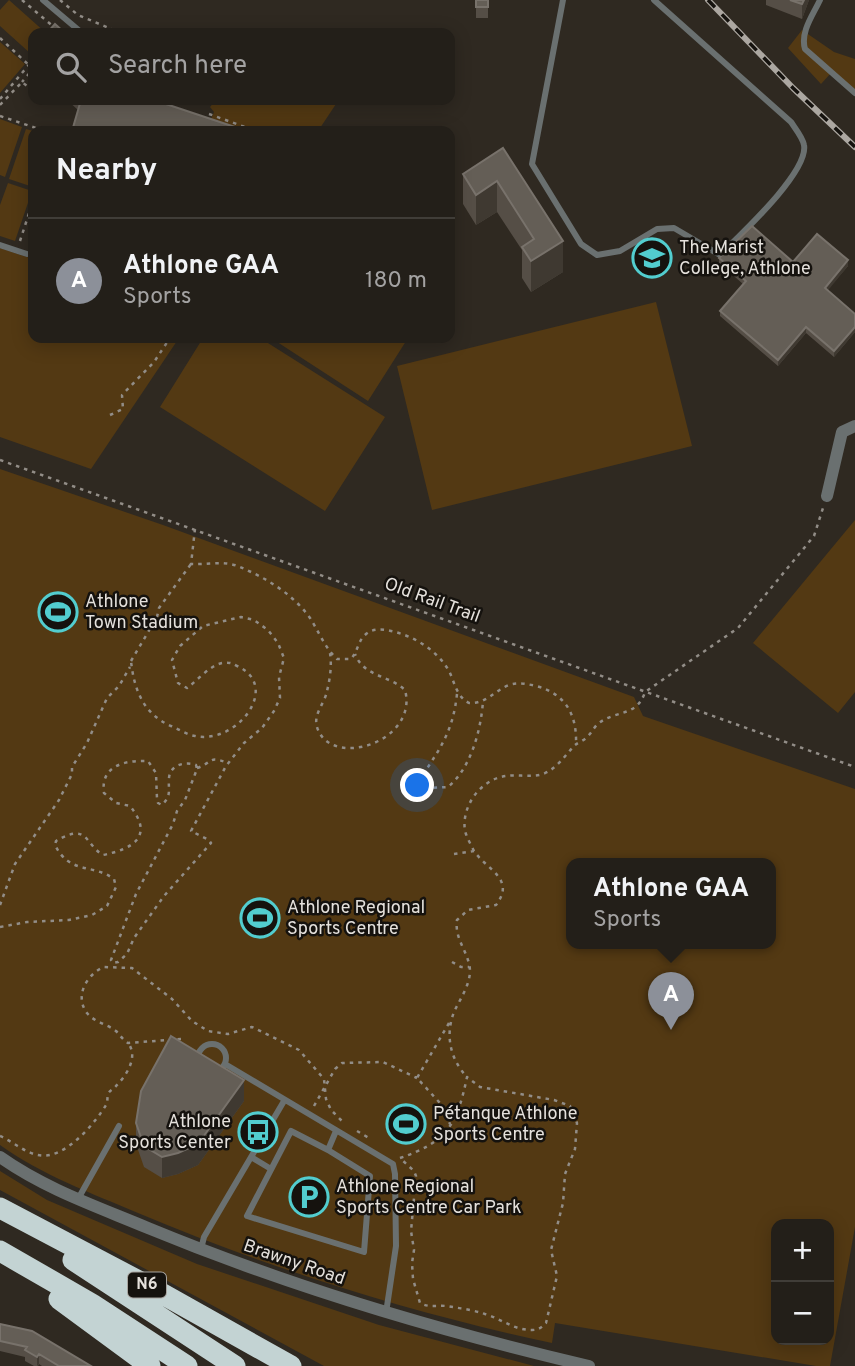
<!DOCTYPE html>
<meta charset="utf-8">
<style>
body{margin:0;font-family:Overpass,sans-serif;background:#2b2722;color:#f1f3f6}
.controls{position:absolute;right:21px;bottom:21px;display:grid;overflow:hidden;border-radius:14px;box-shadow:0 4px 18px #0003}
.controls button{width:63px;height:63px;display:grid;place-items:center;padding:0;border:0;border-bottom:2px solid #403d38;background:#231f19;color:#f1f3f6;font:35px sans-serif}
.you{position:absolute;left:418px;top:786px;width:24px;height:24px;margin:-18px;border:5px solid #fff;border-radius:50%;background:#1a73e8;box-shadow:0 0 0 10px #1a73e833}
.badge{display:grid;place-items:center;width:46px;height:46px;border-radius:50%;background:#8c9099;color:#fff;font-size:23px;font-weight:700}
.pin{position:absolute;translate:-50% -58px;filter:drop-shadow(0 2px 4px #0008)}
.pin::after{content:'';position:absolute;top:37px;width:24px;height:21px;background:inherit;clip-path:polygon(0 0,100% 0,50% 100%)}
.popup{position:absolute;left:566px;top:858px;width:210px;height:91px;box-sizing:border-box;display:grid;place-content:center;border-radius:14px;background:#231f19;filter:drop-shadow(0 2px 5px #0005);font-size:23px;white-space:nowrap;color:#a3a2a2}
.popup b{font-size:26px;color:#f1f3f6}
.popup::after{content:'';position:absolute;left:50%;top:100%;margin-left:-14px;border:14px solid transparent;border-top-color:#231f19}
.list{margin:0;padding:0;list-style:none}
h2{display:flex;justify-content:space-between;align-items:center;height:91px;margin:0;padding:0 28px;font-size:30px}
h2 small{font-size:23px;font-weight:400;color:#a3a2a2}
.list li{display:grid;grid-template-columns:46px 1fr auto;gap:21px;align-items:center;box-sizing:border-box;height:126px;padding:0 28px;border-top:2px solid #403d38}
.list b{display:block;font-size:26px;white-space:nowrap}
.list p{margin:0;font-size:23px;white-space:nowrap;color:#a3a2a2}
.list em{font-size:23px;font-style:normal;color:#a3a2a2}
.icon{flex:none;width:38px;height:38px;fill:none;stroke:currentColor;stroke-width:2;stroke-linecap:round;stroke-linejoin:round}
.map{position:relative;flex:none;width:855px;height:1366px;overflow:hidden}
.search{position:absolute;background:#231f19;box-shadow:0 4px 18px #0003;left:28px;top:28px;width:427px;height:77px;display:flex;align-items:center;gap:18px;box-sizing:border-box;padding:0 24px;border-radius:14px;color:#a3a2a2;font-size:26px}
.panel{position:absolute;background:#231f19;box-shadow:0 4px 18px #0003;left:28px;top:126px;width:427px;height:217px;border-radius:14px}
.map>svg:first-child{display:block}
.green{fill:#533913;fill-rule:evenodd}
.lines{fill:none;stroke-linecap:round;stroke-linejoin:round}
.path{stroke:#928d87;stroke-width:2.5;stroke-dasharray:3.5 5;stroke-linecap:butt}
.lane{stroke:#6a7070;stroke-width:6}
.street{stroke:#6a7070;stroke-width:12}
.highway{stroke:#c3d3d3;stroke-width:21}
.rail-casing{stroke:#aca7a1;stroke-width:6}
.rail{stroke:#15120e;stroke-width:3.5;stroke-dasharray:10;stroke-linecap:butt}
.wall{fill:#554e46}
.shaded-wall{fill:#3f3931}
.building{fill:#645e56;stroke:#78726b;stroke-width:2}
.labels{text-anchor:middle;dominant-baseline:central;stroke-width:5;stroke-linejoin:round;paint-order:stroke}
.shield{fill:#15120e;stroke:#a7a39e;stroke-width:2}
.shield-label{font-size:16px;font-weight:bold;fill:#e5e1dc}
.poi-label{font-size:18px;fill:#e5e1dc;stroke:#15120e;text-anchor:start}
.street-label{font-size:18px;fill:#e5e1dc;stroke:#15120e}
</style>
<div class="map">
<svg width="855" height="1366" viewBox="0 0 855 1366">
<rect width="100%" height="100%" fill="#2f2921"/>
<path class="green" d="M9,0l37,33h-13v19l-2,2 -31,-28v-16z
M802,30l32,22 21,7v34l-24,-20 -10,11 -33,-36z
M0,42l25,22 -25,29z
M216,100h118l4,1 -20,30h-86l-21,-12 3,-7 -4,-5z
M0,119l22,8 -17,50 -5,-2z
M26,129l7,2v56l-24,-8z
M8,183l24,8 -17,50 -15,-5v-31z
M0,248l33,11v79h146l-88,131 -91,-32z
M656,302l36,144 -260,64 -35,-144z
M203,338h57l125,79 -60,94 -165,-104z
M271,338h137l-40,63z
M0,469l163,56 471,172 9,19 212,73v438l-25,139h-14l-261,-43 -3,20c-141,-30 -281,-74 -414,-130 -47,-20 -96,-38 -138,-68zM571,864h200v80h-200zM776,1224h53v116h-53z
M855,520v172l-17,21 -85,-70z
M0,1171l47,29 150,64 182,61 155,41h-210l-324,-176z"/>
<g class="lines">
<path class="path" d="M22,0l39,33
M60,0l18,15 38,16 -1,2
M0,38l33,31 -11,13
M0,99l33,-39
M0,105l22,-23 5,4
M209,114l47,17
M0,116l45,15
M57,131l1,-4
M20,241l13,-40
M110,415l13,-6 -1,-14 32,-33 16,-24
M0,460l855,307
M195,529l-4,35c15,1 34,-4 49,3 26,11 53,27 70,51 9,14 15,30 27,41h14c7,-8 7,-18 14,-24 7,-7 17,-6 26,-4 23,5 46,19 58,40 6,12 7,25 20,32 17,1 25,-12 40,-18 9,-3 18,-1 27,1 30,8 41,29 40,58
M330,653c2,12 0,26 -3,38 -2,12 -14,23 -10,36 13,43 102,15 88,-37 -16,-15 -41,-13 -50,-36
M131,661l26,-44 2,-9 32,-44
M457,694c-4,36 -15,52 -35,82v7l7,5 19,-1c23,-19 33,-57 35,-86
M197,768c16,-5 10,-13 31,-5
M474,851c-3,-6 -7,-13 -9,-20 -4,-25 16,-52 41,-55 12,-2 26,2 37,-2 15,-6 22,-19 32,-29 4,-3 10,-5 13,-9 4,-4 6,-9 11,-13 17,-13 38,-6 46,-31l93,-64 76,-92 9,-28
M454,854l20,-3c13,19 42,28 22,54l-28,5 -11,10c-3,20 13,33 13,52 -1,15 -10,27 -16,40 -9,23 -4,47 13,65
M0,905l15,-41 44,-64 13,-26v-7l15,-24 20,-45 12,-12 11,-19
M0,927l27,-5 42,-2 23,-5 15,-9 9,-19 -2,-8c-22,-16 -44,-4 -59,-34l1,-4c33,-19 28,3 47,14 29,-6 52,-18 27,-49l-14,-3 -12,-10c-4,-28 22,-33 44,-32l8,12 1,26 1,4 4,2c10,-10 6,-15 7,-27 1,-13 16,-17 27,-13l1,4 -12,31 -8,11 -4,13 -37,70 -25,66 2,3 5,-1 9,-8 7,-16 30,-42 47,-53 -2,-3 -18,-9 35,-65 18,-23 18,-15 12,-17 6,-13 -1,-21 5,-19 -6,-15 -10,-13 -14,-10 -13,-3 -38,9 -23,20 -8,14 6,23 9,5c11,-8 22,-22 35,-25 7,-1 10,0 15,3 45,20 0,79 -42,70 -8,-1 -16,-7 -24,-10 -28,-12 -37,-37 -40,-65
M452,962l9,5h8
M449,1023l-32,55 23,25 10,21
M181,1039l-53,4c-6,-4 -8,-8 -12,-12 -9,-7 -22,-9 -29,-18 -13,-17 0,-39 17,-46l28,1 40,31 20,22 16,10 20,3 24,-7 47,23 25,29 2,20 5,11 12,12
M314,1106l21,-37 7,-6 41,-1 34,16
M357,1131l12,7
M0,1136c16,7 31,23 50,19 22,-5 45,-32 56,-50 2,-3 1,-7 2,-11 2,-4 5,-4 8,-8 10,-10 23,-29 12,-43
M400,1158c47,-16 57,-33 67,-81l13,10 74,13 16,6 7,17 -2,26 -10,25 -2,29 -12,47 6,26 -11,47c-5,5 -8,7 -14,7 -19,0 -30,-11 -47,-16 -12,-4 -26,-6 -39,-8 -9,-1 -17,2 -26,-3l-7,-24 -1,-16 2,-13 -3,-19 5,-55 -2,-5 -13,-12"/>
<path class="lane" d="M43,0l39,33
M563,0l-31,164 49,80 16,11 23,-4 37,-22 17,-1 46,27c19,-19 89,-83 84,-110 -1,-7 -9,-17 -13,-23l-137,-122
M820,0c-7,15 -20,32 -15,49l50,44
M189,100h14
M0,245l27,9
M198 1058a14 14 0 1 1 28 0a14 14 0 1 1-28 0Z
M225,1064l168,100 2,10 1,72 -10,67
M328,1150l-37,-19 -44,85 117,36 6,-76 -42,-26 8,-19
M251,1157l20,12
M78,1199l41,-73
M201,1249l3,-12 80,-136"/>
<path class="street" d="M827,496l15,-64 13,-6
M0,1157c45,32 98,50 148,71 143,59 291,103 441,138"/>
<path class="highway" d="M0,1208l152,80 139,78
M0,1251l92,53 95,62
M73,1260l162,106
M59,1299l91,67"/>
<g class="rail-casing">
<path id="rail" d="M708,0l85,88 62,59"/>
</g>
<use href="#rail" class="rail"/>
</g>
<path class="wall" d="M476,0h12v18h-12z
M766,0h43l-7,19 -36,-14z
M67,100h87l-76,10z
M503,148l60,124 -32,20 -9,-14v-28l-25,-38 -21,13 -13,-21v-30z
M719,258l129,8 -21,24 28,24v18l-21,25 -28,-24 -28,33 -58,-50v-5l23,-27 -24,-21z
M244,1101l-46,64 -20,9 -16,4 -18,-11 -8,-23v-21z
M0,1324l91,42h-49l-3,-2 -1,2h-4l-9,-5v-4l-25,-6z"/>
<path class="shaded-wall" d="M804,0h5l-7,19v-15z
M497,181v31l-21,13v-30z
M563,241v31l-32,20v-31z
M848,260v6l-23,28v-6z
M806,327v6l-28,33v-6z
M855,327v5l-21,25v-6z
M244,1080v21l-46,64 -20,9 -16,4v-21z
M39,1354v10l-2,2v-9z"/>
<path class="building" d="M476,0h12v7h-12z
M790,0h14l-2,4z
M55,24l10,9h-18z
M81,100h73l93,31h-175z
M503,148l60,93 -32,20 -9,-14 12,-8 -37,-58 -21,14 -13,-21z
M752,226l41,36 24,-28 31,26 -23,28 30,26v13l-21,24 -28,-24 -28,33 -58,-49 26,-30 -27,-23z
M171,1036l73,44 -46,64 -20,9 -16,4 -18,-11 -8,-23 5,-32z
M0,1324l32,7 59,35h-32l-20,-12 -2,3 -12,-7 2,-3 -27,-6z"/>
<defs>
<g id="school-ring" transform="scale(2.0125)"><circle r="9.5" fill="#15120e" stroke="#52cdcf" stroke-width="1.5"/><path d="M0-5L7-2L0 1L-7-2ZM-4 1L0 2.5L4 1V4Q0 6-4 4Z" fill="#52cdcf"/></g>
<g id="stadium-ring" transform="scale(2.0125)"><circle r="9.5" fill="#15120e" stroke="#52cdcf" stroke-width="1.5"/><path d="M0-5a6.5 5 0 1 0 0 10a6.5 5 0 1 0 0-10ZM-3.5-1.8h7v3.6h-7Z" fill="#52cdcf"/></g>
<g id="bus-ring" transform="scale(2.0125)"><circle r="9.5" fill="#15120e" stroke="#52cdcf" stroke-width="1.5"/><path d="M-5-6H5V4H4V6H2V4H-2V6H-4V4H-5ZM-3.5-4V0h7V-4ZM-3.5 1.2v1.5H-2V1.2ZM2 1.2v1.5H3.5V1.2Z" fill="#52cdcf"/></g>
<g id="parking-ring" transform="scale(2.0125)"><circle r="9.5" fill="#15120e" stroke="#52cdcf" stroke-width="1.5"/><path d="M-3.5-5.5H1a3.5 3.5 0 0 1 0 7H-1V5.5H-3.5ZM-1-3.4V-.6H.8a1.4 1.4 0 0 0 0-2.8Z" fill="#52cdcf"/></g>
</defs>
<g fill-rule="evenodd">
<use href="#school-ring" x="652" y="258"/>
<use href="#stadium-ring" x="58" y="612"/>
<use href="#stadium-ring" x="260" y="918"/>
<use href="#stadium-ring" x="406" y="1124"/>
<use href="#bus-ring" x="258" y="1132"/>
<use href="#parking-ring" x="309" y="1197"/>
</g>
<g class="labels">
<rect class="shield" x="128" y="1272.5" width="38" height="25" rx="5"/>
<g class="shield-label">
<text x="147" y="1285">N6</text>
</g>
<g class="poi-label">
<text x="679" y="248">The Marist<tspan x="679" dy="21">College, Athlone</tspan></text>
<text x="85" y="602">Athlone<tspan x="85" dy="21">Town Stadium</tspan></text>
<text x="287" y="908">Athlone Regional<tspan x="287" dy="21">Sports Centre</tspan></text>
<text x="433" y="1114">Pétanque Athlone<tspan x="433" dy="21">Sports Centre</tspan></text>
<text x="231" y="1122" text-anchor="end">Athlone<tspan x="231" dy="21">Sports Center</tspan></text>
<text x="336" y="1187">Athlone Regional<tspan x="336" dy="21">Sports Centre Car Park</tspan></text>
</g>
<g class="street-label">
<text transform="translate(432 601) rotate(20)">Old Rail Trail</text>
<text transform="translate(294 1263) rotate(19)">Brawny Road</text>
</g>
</g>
</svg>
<div class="controls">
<button>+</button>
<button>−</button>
</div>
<div class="you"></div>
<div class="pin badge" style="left:671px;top:1030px">A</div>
<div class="popup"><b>Athlone GAA</b>Sports</div>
<div class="search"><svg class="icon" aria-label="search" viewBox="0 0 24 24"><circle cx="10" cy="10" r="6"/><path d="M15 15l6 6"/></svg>Search here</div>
<section class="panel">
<h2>Nearby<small></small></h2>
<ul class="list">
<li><span class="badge">A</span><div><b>Athlone GAA</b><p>Sports</p></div><em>180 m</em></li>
</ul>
</section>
</div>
